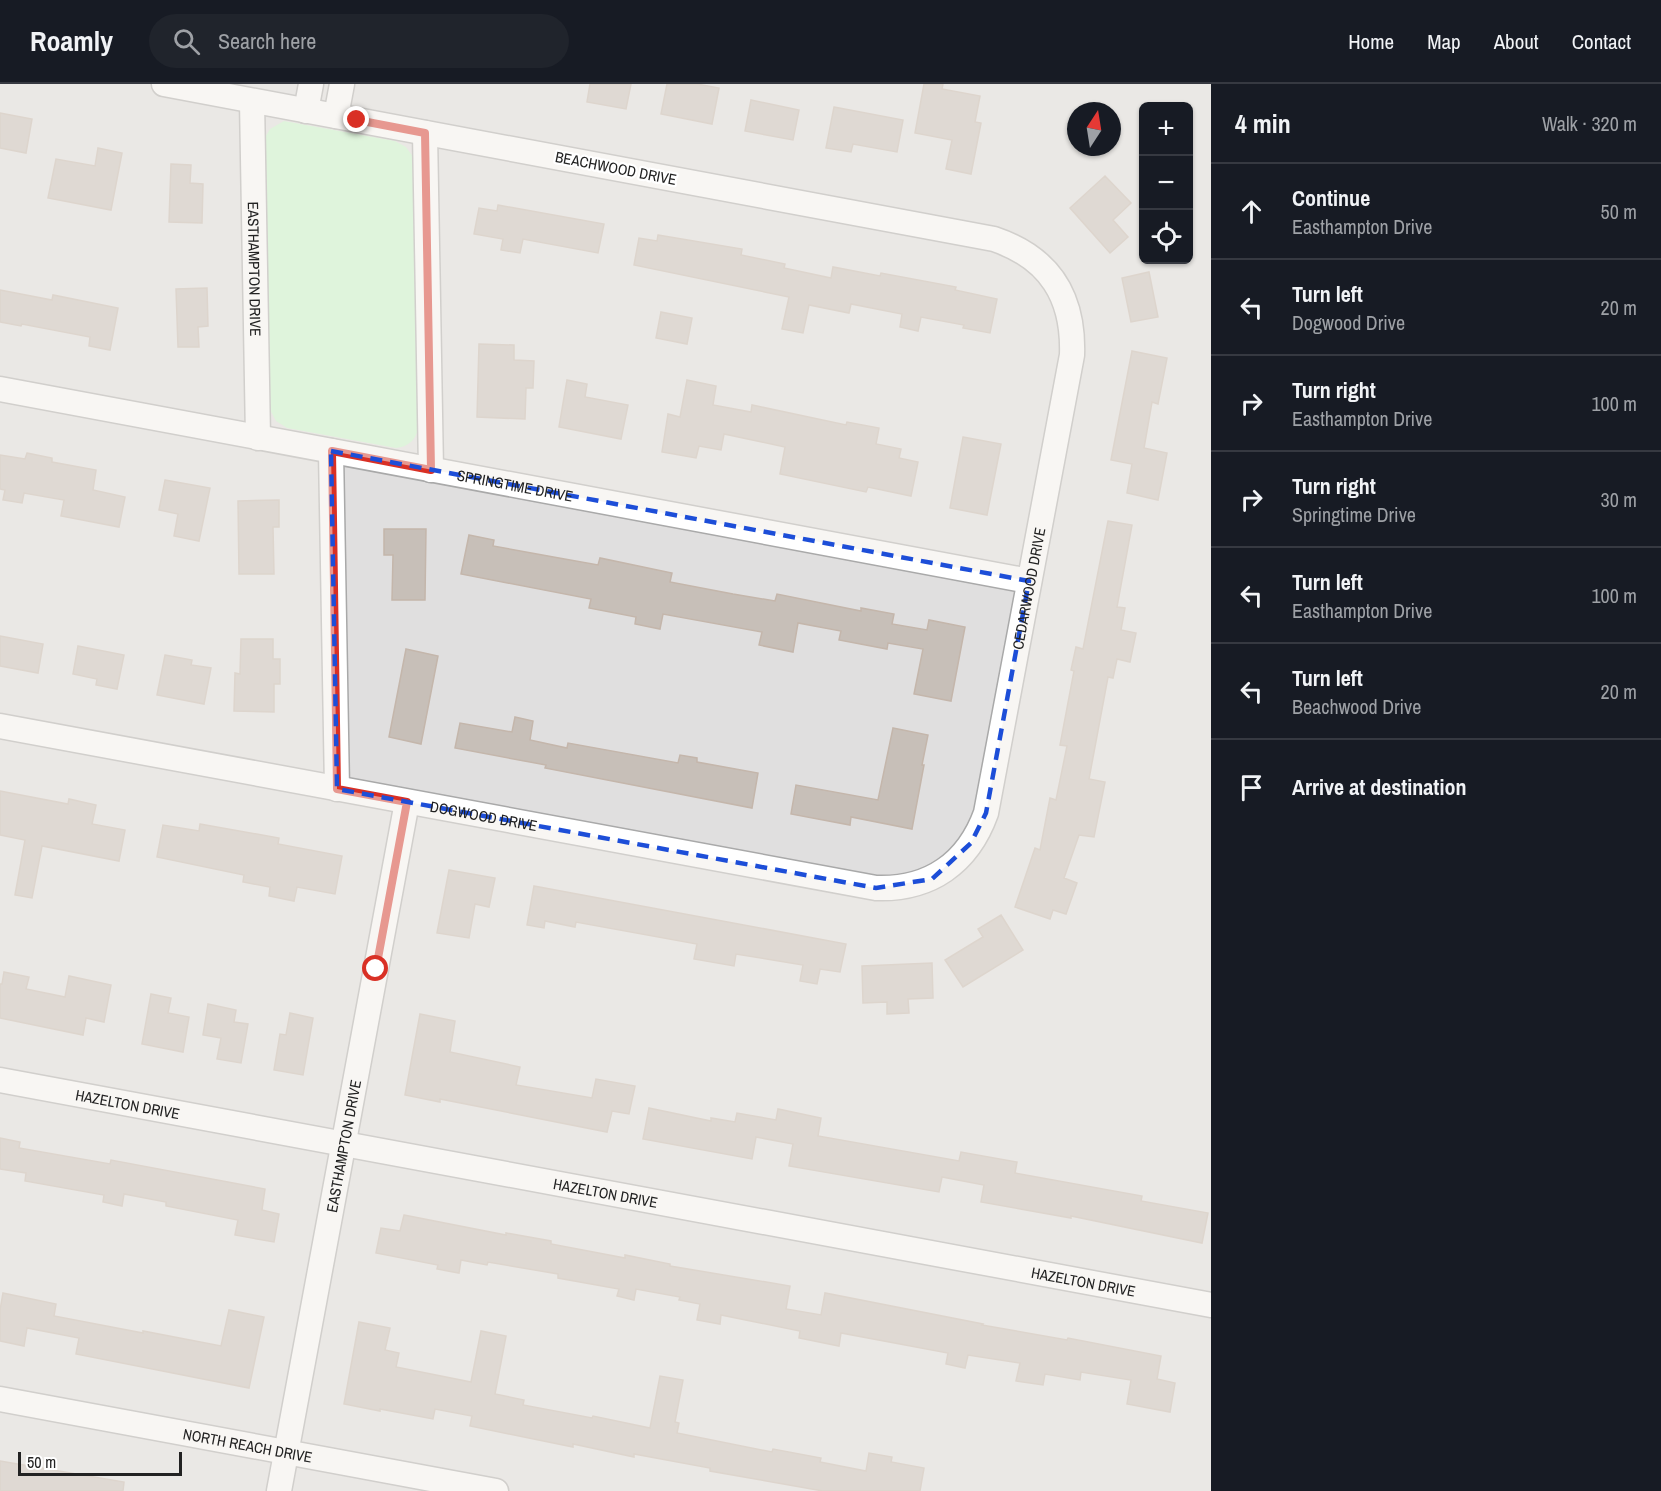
<!DOCTYPE html>
<meta charset="utf-8">
<style>
body{margin:0;font-family:"Archivo Narrow",sans-serif;background:#20242c;color:#f1f3f6}
.controls{position:absolute;right:18px;top:18px;display:grid;overflow:hidden;border-radius:9px;box-shadow:0 2px 4px #0004}
.controls button{width:54px;height:54px;display:grid;place-items:center;padding:0;border:0;border-bottom:2px solid #363941;background:#171b24;color:#f1f3f6;font:30px sans-serif}
.compass{position:absolute;left:1067px;top:18px;width:54px;height:54px;border-radius:50%;background:#171b24;box-shadow:0 2px 4px #0004;rotate:12deg}
.scale{position:absolute;left:18px;bottom:15px;width:164px;box-sizing:border-box;padding-left:6px;border:3px solid #222;border-top:0;font-size:16px;line-height:21px;white-space:nowrap;color:#222;-webkit-text-stroke:4px #fff;paint-order:stroke}
.stop{position:absolute;width:18px;height:18px;margin:-14px;border:4px solid #d93025;border-radius:50%;background:#fff}
.stop.end{background:#d93025;border-color:#fff;box-shadow:0 2px 6px #0008}
.list{margin:0;padding:0;list-style:none}
h2{display:flex;justify-content:space-between;align-items:center;height:78px;margin:0;padding:0 24px;font-size:26px}
h2 small{font-size:20px;font-weight:400;color:#9ea1a6}
.list li{display:grid;grid-template-columns:39px 1fr auto;gap:18px;align-items:center;box-sizing:border-box;height:96px;padding:0 24px;border-top:2px solid #363941}
.list b{display:block;font-size:22px;white-space:nowrap}
.list p{margin:0;font-size:20px;white-space:nowrap;color:#9ea1a6}
.list em{font-size:20px;font-style:normal;color:#9ea1a6}
.icon{flex:none;width:33px;height:33px;fill:none;stroke:currentColor;stroke-width:2;stroke-linecap:round;stroke-linejoin:round}
.map{position:relative;flex:none;width:1211px;height:1407px;overflow:hidden}
header{display:flex;align-items:center;gap:36px;box-sizing:border-box;height:84px;padding:0 30px;background:#171b24;border-bottom:2px solid #363941}
header strong{font-size:28px}
nav{display:flex;gap:33px;margin-inline-start:auto;font-size:21px}
.search{width:420px;height:54px;background:#20242c;display:flex;align-items:center;gap:15px;box-sizing:border-box;padding:0 21px;border-radius:33px;color:#9ea1a6;font-size:22px}
main{display:flex}
aside{flex:1;background:#171b24}
.map>svg:first-child{display:block}
.residential{fill:#e0dfdf;fill-rule:evenodd}
.park{fill:#c8facc}
.building{fill:#c7bfb8;stroke:#c4b6ab;stroke-width:1.5}
.lines{fill:none;stroke-linecap:round;stroke-linejoin:round}
.street-casing{stroke:#a9a9a9;stroke-width:27}
.street{stroke:#fff;stroke-width:24}
.route{stroke:#d93025;stroke-width:8}
.marked{fill:none;stroke:#1d4ed8;stroke-width:4.5;stroke-dasharray:12 8;stroke-linejoin:round}
.labels{text-anchor:middle;dominant-baseline:central;stroke-width:4.5;stroke-linejoin:round;paint-order:stroke}
.street-label{font-size:15px;fill:#222;stroke:#fff}
</style>
<header>
<strong>Roamly</strong>
<div class="search"><svg class="icon" aria-label="search" viewBox="0 0 24 24"><circle cx="10" cy="10" r="6"/><path d="M15 15l6 6"/></svg>Search here</div>
<nav><a>Home</a><a>Map</a><a>About</a><a>Contact</a></nav>
</header>
<main>
<div class="map">
<svg width="1211" height="1407" viewBox="0 0 1211 1407">
<rect width="100%" height="100%" fill="#f2efe9"/>
<path class="residential" d="M0,0h1211v1407h-1211zM1144,22h44v154h-44zM1076,27h36v36h-36z"/>
<path class="park" d="M284,37l111,20 11,6 8,11 6,264c-3,15 -8,24 -24,26l-109,-20 -11,-7 -6,-11 -6,-271 6,-10z"/>
<path class="building" d="M590,0h41l-5,25 -39,-7z
M667,0h30l22,4 -7,36 -51,-10z
M924,0h19l-1,5 38,7 -5,26 6,1 -10,51 -25,-5 6,-29 -37,-7z
M751,16l48,10 -6,30 -48,-9z
M834,23l69,13 -6,32 -44,-8 -2,8 -25,-4z
M0,29l32,6 -6,34 -26,-5z
M98,64l24,5 -11,57 -63,-12 8,-39 39,7z
M171,80l20,1 -1,18 13,1 -1,39 -33,-1z
M1105,92l26,27 -18,17 15,17 -18,16 -40,-45z
M498,121l106,19 -6,29 -75,-14 -3,14 -19,-3 2,-11 -29,-5 5,-26 18,3z
M658,151l84,14 -1,6 44,9 -1,4 47,10 2,-11 47,9 1,-3 75,14 -1,3 42,9 -7,34 -27,-5 1,-3 -43,-8 -3,14 -18,-4 2,-13 -51,-10 -2,9 -40,-8 -6,28 -21,-4 7,-32 -155,-32 5,-27 18,3z
M1149,188l9,45 -27,5 -9,-44z
M207,204l1,38 -10,1 1,20h-21l-2,-58z
M0,206l52,10 1,-5 65,13 -8,42 -21,-4 1,-9 -68,-13 -1,2 -21,-4z
M661,228l31,6 -5,26 -31,-6z
M479,260l35,1v15l20,1 -1,27h-7l-1,31 -48,-2z
M1132,267l35,7 -9,46 -6,-2 -8,46 23,5 -9,47 -31,-7 5,-29 -21,-4z
M567,296l20,4 -2,13 43,8 -7,34 -62,-12z
M687,296l29,6 -3,19 38,7 1,-7 94,20 1,-3 32,6 -3,16 25,5 -2,9 19,4 -7,34 -43,-9 -2,5 -86,-18 5,-27 -61,-13 -3,16 -22,-4 -3,12 -34,-6 6,-38 12,3z
M963,353l38,7 -14,71 -37,-7z
M27,369l25,5v4l44,8 -3,20 32,7 -6,30 -58,-11 3,-16 -40,-7 -2,10 -19,-3 2,-10 -5,-1v-34l25,4z
M165,396l45,8 -11,53 -25,-5 4,-22 -19,-4z
M279,416v27h-6l1,47h-35l-1,-73z
M1108,437l24,4 -15,82 8,1 -4,22 15,3 -6,29 -13,-3 -4,19 -5,-1 -19,102 16,3 -11,55 -15,-2 -15,43 13,5 -11,31 -13,-4 -3,9 -35,-12 20,-59 5,2 10,-52 6,2 11,-54 -7,-1 14,-74 -3,-1 5,-23 7,2z
M384,445h42l-1,71h-33l1,-45h-9z
M469,451l25,5 -1,6 66,12 39,7 2,-7 72,15 -2,9 63,12 42,7 2,-7 84,17v-3l33,6 -2,10 35,6 2,-10 36,7 -14,74 -37,-7 9,-45 -35,-6 -1,6 -48,-9 2,-9 -43,-8 -5,29 -34,-7 3,-13 -99,-18 -3,15 -25,-5 1,-7 -47,-9 2,-9 -130,-25z
M0,552l43,8 -5,29 -38,-7z
M241,555h32v20h7v25h-6v28l-40,-1 1,-38 5,1z
M78,562l46,9 -7,34 -21,-4 1,-6 -24,-5z
M406,565l32,7 -17,88 -32,-7z
M165,571l27,5 -1,5 20,3 -7,36 -47,-9z
M515,633l18,4 -3,19 37,8 1,-5 110,20 2,-8 17,3v4l61,11 -6,35 -207,-40 1,-3 -91,-17 5,-25 52,9z
M893,644l35,7 -6,30h2l-12,64 -61,-12 -1,8 -59,-11 5,-29 82,15z
M0,707l68,13 1,-5 27,6 -4,19 33,6 -6,31 -77,-15 -10,52 -17,-3 10,-55 -25,-5z
M200,740l79,14 -1,6 64,12 -7,38 -38,-7 -3,14 -25,-5 1,-9 -27,-5 1,-7 -87,-18 6,-32 36,6z
M449,786l46,8 -6,29 -14,-3 -6,34 -32,-5z
M534,802l312,58 -6,28 -20,-3 -3,15 -17,-3 3,-16 -67,-11 -2,12 -40,-7 3,-15 -121,-22 -1,5 -30,-6 -1,7 -17,-3z
M1001,831l22,35 -60,37 -18,-27 38,-23 -5,-8z
M932,879l1,35 -25,1 1,14 -22,1v-12l-24,1 -1,-37z
M4,888l25,5 -3,12 39,8 4,-21 42,9 -7,37 -18,-4 -3,17 -83,-17v-34h2z
M151,910l20,4 -3,15 21,4 -6,35 -41,-8z
M208,920l28,6 -2,12 14,2 -7,39 -24,-4 4,-21 -18,-3z
M290,929l23,5 -10,57 -29,-5 6,-36 6,1z
M420,930l35,7 -5,31 70,15 -4,18 76,13 4,-19 39,7 -6,28 -17,-3 -5,21 -167,-33v3l-35,-7z
M649,1024l62,13v-3l24,4 2,-9 39,7 2,-11 43,9 -3,18 141,25 2,-9 56,10 -2,11 127,23 -1,5 67,12 -6,30 -131,-27v2l-90,-16 3,-17 -42,-8 -3,15 -150,-26 4,-22 -37,-7 -4,22 -109,-20z
M0,1054l20,4 -1,6 91,16 1,-4 154,29 -3,21 17,4 -5,28 -39,-7 3,-15 -72,-14v-4l-42,-8 -2,12 -19,-4 1,-7 -79,-14 1,-8 -26,-4z
M404,1131l102,20v-2l45,8v3l74,14v-3l45,9v2l120,20 -4,23 35,6 4,-22 158,31 -1,1 85,15 1,-2 93,18 -4,23 18,4 -5,29 -43,-8 4,-24 -50,-8 -1,8 -35,-6 -2,11 -27,-4 4,-18 -52,-8 -3,13 -19,-4 2,-11 -107,-20 -2,13 -40,-8 1,-7 -79,-16 -1,9 -23,-4 3,-16 -21,-4 1,-3 -44,-8 -2,11 -17,-4 2,-7 -61,-11v-4l-70,-12 -1,3 -26,-5 -2,13 -22,-4 1,-4 -62,-12 5,-25 19,3z
M3,1209l53,11 -2,12 89,17v-2l78,15 8,-36 35,7 -15,71 -173,-34 3,-16 -52,-10 -3,18 -24,-5v-31z
M359,1238l31,6 -5,22 14,3 -3,14 75,15 10,-51 25,5 -11,58 29,6 -1,5 69,13 1,-2 57,12 10,-52 23,4 -8,42 4,1 -2,10 95,19 1,-3 48,9 -1,4 46,9 3,-18 23,4 -1,5 33,6 -4,23h-97l-113,-20v-3l-76,-14v3l-61,-13v3l-103,-21 2,-10 -37,-7 -2,10 -53,-10v2l-36,-7z
M0,1377l124,21 -1,9h-123z"/>
<g class="lines">
<g class="street-casing">
<g id="street">
<path id="s1" d="M252,17l6,337"/>
<path d="M306,27l5,-27"/>
<path d="M336,32l6,-32"/>
<path d="M425,49l6,337"/>
<path id="s2" d="M0,305l1029,192"/>
<path d="M331,367l6,338"/>
<path id="s3" d="M0,642l876,162c54,2 92,-25 110,-75l86,-458c2,-58 -22,-97 -78,-116l-830,-155"/>
<path id="s4" d="M0,996l1211,225"/>
<path id="s5" d="M0,1315l496,92"/>
<path id="s6" d="M279,1407l128,-689"/>
</g>
</g>
<use href="#street" class="street"/>
</g>
<g class="lines">
<path class="route" d="M357,36l68,13 6,337 -99,-19 5,338 70,13 -31,167"/>
</g>
<path d="M0 0H1211V1407H0ZM331,367l698,130 -43,232 -15,30 -39,36 -56,9 -539,-99z" fill="#f2efe9" fill-opacity=".55" fill-rule="evenodd"/>
<path class="marked" d="M331,367l698,130 -43,232 -15,30 -39,36 -56,9 -539,-99z"/>
<g class="labels">
<g class="street-label">
<text transform="translate(616 84) rotate(11)">BEACHWOOD DRIVE</text>
<text stroke="none"><textPath href="#s1" startOffset="168">EASTHAMPTON DRIVE</textPath></text>
<text stroke="none"><textPath href="#s2" startOffset="524">SPRINGTIME DRIVE</textPath></text>
<text stroke="none"><textPath href="#s3" startOffset="1263">CEDARWOOD DRIVE</textPath></text>
<text stroke="none"><textPath href="#s3" startOffset="492">DOGWOOD DRIVE</textPath></text>
<text stroke="none"><textPath href="#s4" startOffset="130">HAZELTON DRIVE</textPath></text>
<text stroke="none"><textPath href="#s6" startOffset="351">EASTHAMPTON DRIVE</textPath></text>
<text stroke="none"><textPath href="#s4" startOffset="616">HAZELTON DRIVE</textPath></text>
<text stroke="none"><textPath href="#s4" startOffset="1102">HAZELTON DRIVE</textPath></text>
<text stroke="none"><textPath href="#s5" startOffset="252">NORTH REACH DRIVE</textPath></text>
</g>
</g>
</svg>
<div class="controls">
<button>+</button>
<button>−</button>
<button><svg class="icon" aria-label="locate" viewBox="0 0 24 24"><circle cx="12" cy="12" r="6"/><path d="M12 2v4M12 18v4M2 12h4M18 12h4"/></svg></button>
</div>
<svg class="compass" viewBox="-18 -18 36 36"><path d="M0-13l5 13h-10z" fill="#e53935"/><path d="M0 13l5-13h-10z" fill="#9ea1a6"/></svg>
<div class="scale">50 m</div>
<div class="stop" style="left:376px;top:885px"></div>
<div class="stop end" style="left:357px;top:36px"></div>
</div>
<aside>
<h2>4 min<small>Walk · 320 m</small></h2>
<ul class="list">
<li><svg class="icon" aria-label="ahead" viewBox="0 0 24 24"><path d="M12 20V5M6 11l6-6 6 6"/></svg><div><b>Continue</b><p>Easthampton Drive</p></div><em>50 m</em></li>
<li><svg class="icon" aria-label="left" viewBox="0 0 24 24"><path d="M17 20v-9H6M10 6l-5 5 5 5"/></svg><div><b>Turn left</b><p>Dogwood Drive</p></div><em>20 m</em></li>
<li><svg class="icon" aria-label="right" viewBox="0 0 24 24"><path d="M7 20v-9h11M14 6l5 5-5 5"/></svg><div><b>Turn right</b><p>Easthampton Drive</p></div><em>100 m</em></li>
<li><svg class="icon" aria-label="right" viewBox="0 0 24 24"><path d="M7 20v-9h11M14 6l5 5-5 5"/></svg><div><b>Turn right</b><p>Springtime Drive</p></div><em>30 m</em></li>
<li><svg class="icon" aria-label="left" viewBox="0 0 24 24"><path d="M17 20v-9H6M10 6l-5 5 5 5"/></svg><div><b>Turn left</b><p>Easthampton Drive</p></div><em>100 m</em></li>
<li><svg class="icon" aria-label="left" viewBox="0 0 24 24"><path d="M17 20v-9H6M10 6l-5 5 5 5"/></svg><div><b>Turn left</b><p>Beachwood Drive</p></div><em>20 m</em></li>
<li><svg class="icon" aria-label="arrive" viewBox="0 0 24 24"><path d="M6 21V4h12l-3 4 3 4H6"/></svg><div><b>Arrive at destination</b></div></li>
</ul>
</aside>
</main>
